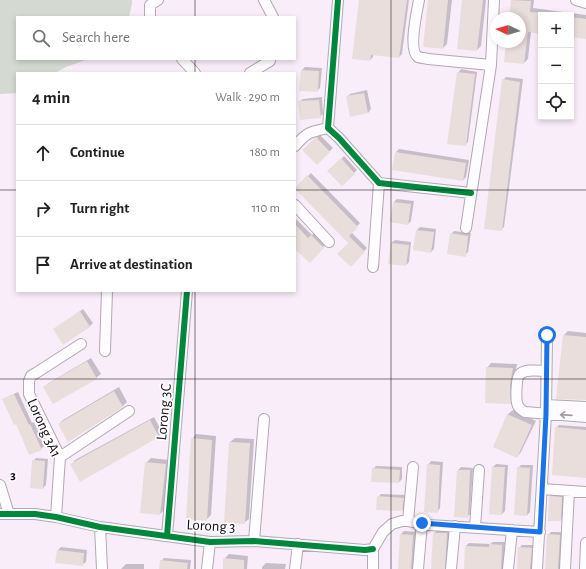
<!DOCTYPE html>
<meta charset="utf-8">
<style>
body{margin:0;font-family:"Alegreya Sans",sans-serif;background:#f6f6f6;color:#222}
.controls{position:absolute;right:12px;top:12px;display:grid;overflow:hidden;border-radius:0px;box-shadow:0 2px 6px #0003}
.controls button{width:36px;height:36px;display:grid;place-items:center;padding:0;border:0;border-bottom:1px solid #e0e0e0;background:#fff;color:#222;font:20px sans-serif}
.compass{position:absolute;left:490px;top:12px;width:36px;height:36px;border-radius:50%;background:#fff;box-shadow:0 2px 6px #0003;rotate:274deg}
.stop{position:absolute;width:12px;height:12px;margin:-9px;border:3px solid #1a73e8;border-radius:50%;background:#fff}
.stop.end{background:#1a73e8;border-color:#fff;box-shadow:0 1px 4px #0008}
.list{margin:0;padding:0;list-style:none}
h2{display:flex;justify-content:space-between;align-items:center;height:52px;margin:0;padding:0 16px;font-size:17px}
h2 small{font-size:13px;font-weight:400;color:#767676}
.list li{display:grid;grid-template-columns:26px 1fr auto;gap:12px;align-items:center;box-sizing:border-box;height:56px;padding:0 16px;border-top:1px solid #e0e0e0}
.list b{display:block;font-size:15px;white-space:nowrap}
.list em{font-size:13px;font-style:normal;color:#767676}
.icon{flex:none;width:22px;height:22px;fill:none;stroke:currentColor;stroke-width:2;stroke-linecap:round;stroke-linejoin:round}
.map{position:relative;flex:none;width:586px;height:569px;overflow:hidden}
.search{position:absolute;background:#fff;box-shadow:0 2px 6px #0003;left:16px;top:16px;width:280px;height:44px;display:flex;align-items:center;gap:10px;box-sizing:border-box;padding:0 14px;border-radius:0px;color:#767676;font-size:15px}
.panel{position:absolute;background:#fff;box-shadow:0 2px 6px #0003;left:16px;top:72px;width:280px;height:220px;border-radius:0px}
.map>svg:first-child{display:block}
.green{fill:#d4d9d2}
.shadow{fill:#0003}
.building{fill:#eadedc}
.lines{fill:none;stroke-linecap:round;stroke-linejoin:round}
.minor-casing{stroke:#b2a8b2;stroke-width:12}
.minor{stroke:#fefcfe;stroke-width:10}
.cycleway-casing{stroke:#fdfdfd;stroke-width:8}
.cycleway{stroke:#00873e;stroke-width:6}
.oneway{stroke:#a19ca1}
.route{stroke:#1a73e8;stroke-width:5}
.grid{fill:none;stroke:#150c15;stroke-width:1;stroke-opacity:0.55}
.labels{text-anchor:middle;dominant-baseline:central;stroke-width:3.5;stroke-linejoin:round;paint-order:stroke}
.street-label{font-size:15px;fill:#150c15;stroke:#fdfdfd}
.grid-label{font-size:13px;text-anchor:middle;font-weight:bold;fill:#150c15;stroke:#fdfdfd;stroke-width:3.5;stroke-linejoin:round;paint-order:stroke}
</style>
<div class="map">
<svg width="586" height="569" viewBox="0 0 586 569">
<rect width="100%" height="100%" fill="#f9edf9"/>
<path class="green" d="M0,0h132v4l-3,13h-112v42h71l-22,8 -11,6h-38v20l-17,1z"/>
<path class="shadow" d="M360,0h49l-7,54 -3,3 -26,-3v3l-3,3z
M429,0h23l-5,44 -4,4z
M463,0h23l-5,46 -4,4z
M512,0h22l-1,8 53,7v23l-15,-2v-21h-30v18l-10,-1 -3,27 -4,4 -17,-21h13v-24h-10z
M305,67l17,1 -2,20 -3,3 -15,-21z
M461,69l16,3 -9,70 -3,3 -7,-72z
M506,77l17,2 -19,148 -3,3 2,-150z
M367,90l4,19 -3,4 -21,-16 3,-3z
M322,97l1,17 -3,3 -21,-15 4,-3z
M320,135l13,13 -16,15 -10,-16z
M399,149l70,11 -3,17 -3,3 -67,-28z
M344,156l13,14 -15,15 -13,-14z
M311,173l49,50 -9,9 16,16 -16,18 -2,-23 -53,-55z
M397,199l17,2 -3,20 -3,3 -17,-2 3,-20z
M295,218l17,17 2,-2 12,11 -16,18 -15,-13z
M420,227l16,2 -2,20 -3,3 -17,-3 3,-19z
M454,231l17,2 -3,19 -3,3 -14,-21z
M395,240l16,2 -2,20 -3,3 -15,-22z
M83,309l10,14 -4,4 -35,2z
M568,331l18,2v66l-22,-64z
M91,358l10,16 -5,4 -52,9 5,-4z
M491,363l26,1 -3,15v20l-4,4 -23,-35z
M119,387l8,15 -4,4 -54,35 -10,-17 4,-4z
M18,392l14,31 2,-1 10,24 -3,3 -25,-26 -12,-23 3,-3z
M513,410l23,11 -15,31 -4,5 -23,-11 14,-32z
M154,417l8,15 -3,4 -78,44 -9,-16 3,-4z
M559,425l27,2v50l-30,-49z
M196,434l20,2 -5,79 -5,5 -14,-81z
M235,438l19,1 -5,80 -5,4 -19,-1 5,-80z
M36,458l12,1 -2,26 -3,3 -10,-27z
M151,458l18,2 -5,50 -4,4 -14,-51z
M431,461l12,1 -3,46 -3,4 -9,-47z
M496,464l12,1 -3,46 -3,3 -9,-47z
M521,465h12l-3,47 -3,3 -9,-47z
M376,466l26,1v12l-3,3 -26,-13z
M461,467l12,1 -3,46 -3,3 -9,-47z
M553,493l12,1 -1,23 -3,3 -11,-24z
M381,494l25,1 -1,12 -3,3 -24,-13z
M438,530l12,1 -3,38h-15l2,-36z
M404,531l12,1 -2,37h-15l2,-35z
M551,532h12l-2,37h-15l2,-34z
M493,542h12l-2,27h-38l1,-23 3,-3 21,1z
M522,545h12l-1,24h-15l1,-21z
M61,547l26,3 -1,12 -4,3 -24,-15z
M229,554l19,2 -1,13h-23v-10z
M164,558l27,2 -1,9h-30l1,-8z
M266,563l20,1 -1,5h-23v-2z
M126,564h18v5h-23z"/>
<path class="building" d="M359,0h48l-8,58 -28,-3 -1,6 -18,-2z
M428,0h20l-5,49 -20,-2z
M462,0h21l-6,51 -20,-2z
M511,0l20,1 -1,11 11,1v21l-13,-2 -4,32 -20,-2 2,-20h14v-24h-11z
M571,17l15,2v20l-15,-2z
M301,70l18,1 -1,21 -19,-1z
M457,72l18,2 -9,72 -19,-2z
M502,79l18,3 -18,149 -18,-2z
M364,93l4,20 -18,4 -4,-21z
M319,100l2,18 -21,2 -2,-19z
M316,137l14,15 -13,13 -15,-15z
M395,152l71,11 -3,18 -71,-11z
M341,158l14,16 -13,12 -15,-15z
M307,175l51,52 -9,9 16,16 -14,15 -14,-13 11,-11 -53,-54v-1z
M393,202l18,2 -3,21 -18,-3z
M295,224l13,14 3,-3 13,13 -14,15 -15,-14z
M416,230l18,2 -3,21 -18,-3z
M450,233l18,3 -2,21 -19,-3z
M391,243l18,2 -3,21 -18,-2z
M80,311l10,16 -27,18 -10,-16z
M563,335l23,2v63l-30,-1z
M87,361l10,18 -44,25 -10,-17z
M486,367l27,1 -3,16 1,20 -26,-1z
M114,391l9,16 -55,35 -10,-18z
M14,394l15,31 1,-1 12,26 -13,5 -13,-31 -2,1 -12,-26z
M507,414l25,11 -15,33 -24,-11z
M150,420l9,17 -79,45 -10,-18z
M555,427l31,3v48l-34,-3z
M191,438l21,2 -5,81 -21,-2z
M229,442l21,1 -5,81 -21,-1z
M32,460l13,1 -2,28 -13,-1z
M145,462l21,2 -6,51 -20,-2z
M427,464l13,1 -2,48 -14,-1z
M492,467h13l-3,48 -13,-1z
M517,467l13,1 -3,48 -13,-1z
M372,468l28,2 -1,13 -28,-1z
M457,470h13l-2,48 -14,-1z
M377,496l27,2 -2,13 -26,-1z
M549,496l13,1 -1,24h-13z
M433,533h14l-2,36h-14z
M400,534l13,1 -2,34h-13z
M547,534l13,1 -2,34h-13z
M489,544l13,1 -1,24h-37l1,-23 24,1z
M518,547l14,1 -2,21h-13z
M57,550l27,3 -1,13 -28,-3z
M223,558l21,2v9h-21z
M160,560l28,3 -1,6h-28z"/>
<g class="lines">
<g class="minor-casing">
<path id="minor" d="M264,0l9,17
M338,0l-10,128 11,10 40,45 92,10
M419,0c-2,11 -11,50 -1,57 3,1 7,1 10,2l63,6
M576,0l10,3
M150,17v-12l8,-5
M182,59l13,14
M250,73l20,-12v-2
M295,146c12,-14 15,-14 33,-18
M295,205l34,37
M466,228l25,-163 3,-65
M373,267l6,-84
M105,351l2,-60
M546,371c-7,0 -21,-3 -27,4 -3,5 -3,23 -2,28 1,5 4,7 8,9l61,5
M546,405l40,2
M60,457l69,-46
M0,485l9,29
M542,489l44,3
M0,514h35l21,3 44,10 110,15 44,-1 111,9 8,-1
M56,517l4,-60 -31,-63v-13l2,-5 5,-3 45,-29
M408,521l5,-54
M100,527l2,42
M475,528l4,-58
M167,536l20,-245
M254,541l10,-122
M207,569l3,-27
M295,569l3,-25
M373,569v-20l10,-17 9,-8 10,-3h6l21,4 111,7
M418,569l4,-46
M451,569l4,-43
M508,569l4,-39
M537,569l9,-155 1,-79
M565,569l4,-78
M585,569l1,-26"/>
</g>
<use href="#minor" class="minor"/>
<g class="cycleway-casing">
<path id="cycleway" d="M338,0l-10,128 11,10 40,45 92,10
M0,514h35l21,3 44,10 110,15 44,-1 111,9 8,-1
M167,536l20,-245"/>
</g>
<use href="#cycleway" class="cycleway"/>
</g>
<defs><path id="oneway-shaft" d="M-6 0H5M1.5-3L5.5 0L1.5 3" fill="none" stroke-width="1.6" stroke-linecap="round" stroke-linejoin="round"/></defs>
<use class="oneway" href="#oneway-shaft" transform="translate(566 415) rotate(-176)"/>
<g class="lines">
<path class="route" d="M422,523l118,9 6,-118 1,-79"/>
</g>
<path class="grid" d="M195,0v17M391,0v569M195,59v14M0,190h17M295,190h291M195,291v278M0,379h586"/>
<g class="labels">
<g class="street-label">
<text transform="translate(164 412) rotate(-85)">Lorong 3C</text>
<text transform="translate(44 428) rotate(66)">Lorong 3A1</text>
<text transform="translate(211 526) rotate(3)">Lorong 3</text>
</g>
</g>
<g class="grid-label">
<text x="13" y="479">3</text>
</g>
</svg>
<div class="controls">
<button>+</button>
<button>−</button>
<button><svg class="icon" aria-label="locate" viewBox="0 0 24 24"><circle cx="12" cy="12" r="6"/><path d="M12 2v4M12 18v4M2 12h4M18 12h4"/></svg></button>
</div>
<svg class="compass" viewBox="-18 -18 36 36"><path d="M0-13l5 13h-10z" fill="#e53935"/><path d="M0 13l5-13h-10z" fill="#767676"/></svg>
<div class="stop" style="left:547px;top:335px"></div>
<div class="stop end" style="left:422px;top:523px"></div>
<div class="search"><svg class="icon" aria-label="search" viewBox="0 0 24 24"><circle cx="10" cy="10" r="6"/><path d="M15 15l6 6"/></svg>Search here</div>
<section class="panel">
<h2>4 min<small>Walk · 290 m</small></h2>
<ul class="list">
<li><svg class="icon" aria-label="ahead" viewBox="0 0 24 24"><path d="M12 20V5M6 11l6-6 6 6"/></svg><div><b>Continue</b></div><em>180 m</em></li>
<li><svg class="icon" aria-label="right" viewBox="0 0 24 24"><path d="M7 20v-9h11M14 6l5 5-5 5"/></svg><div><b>Turn right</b></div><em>110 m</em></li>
<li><svg class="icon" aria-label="arrive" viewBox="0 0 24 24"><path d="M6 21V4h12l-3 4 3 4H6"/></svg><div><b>Arrive at destination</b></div></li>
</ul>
</section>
</div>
